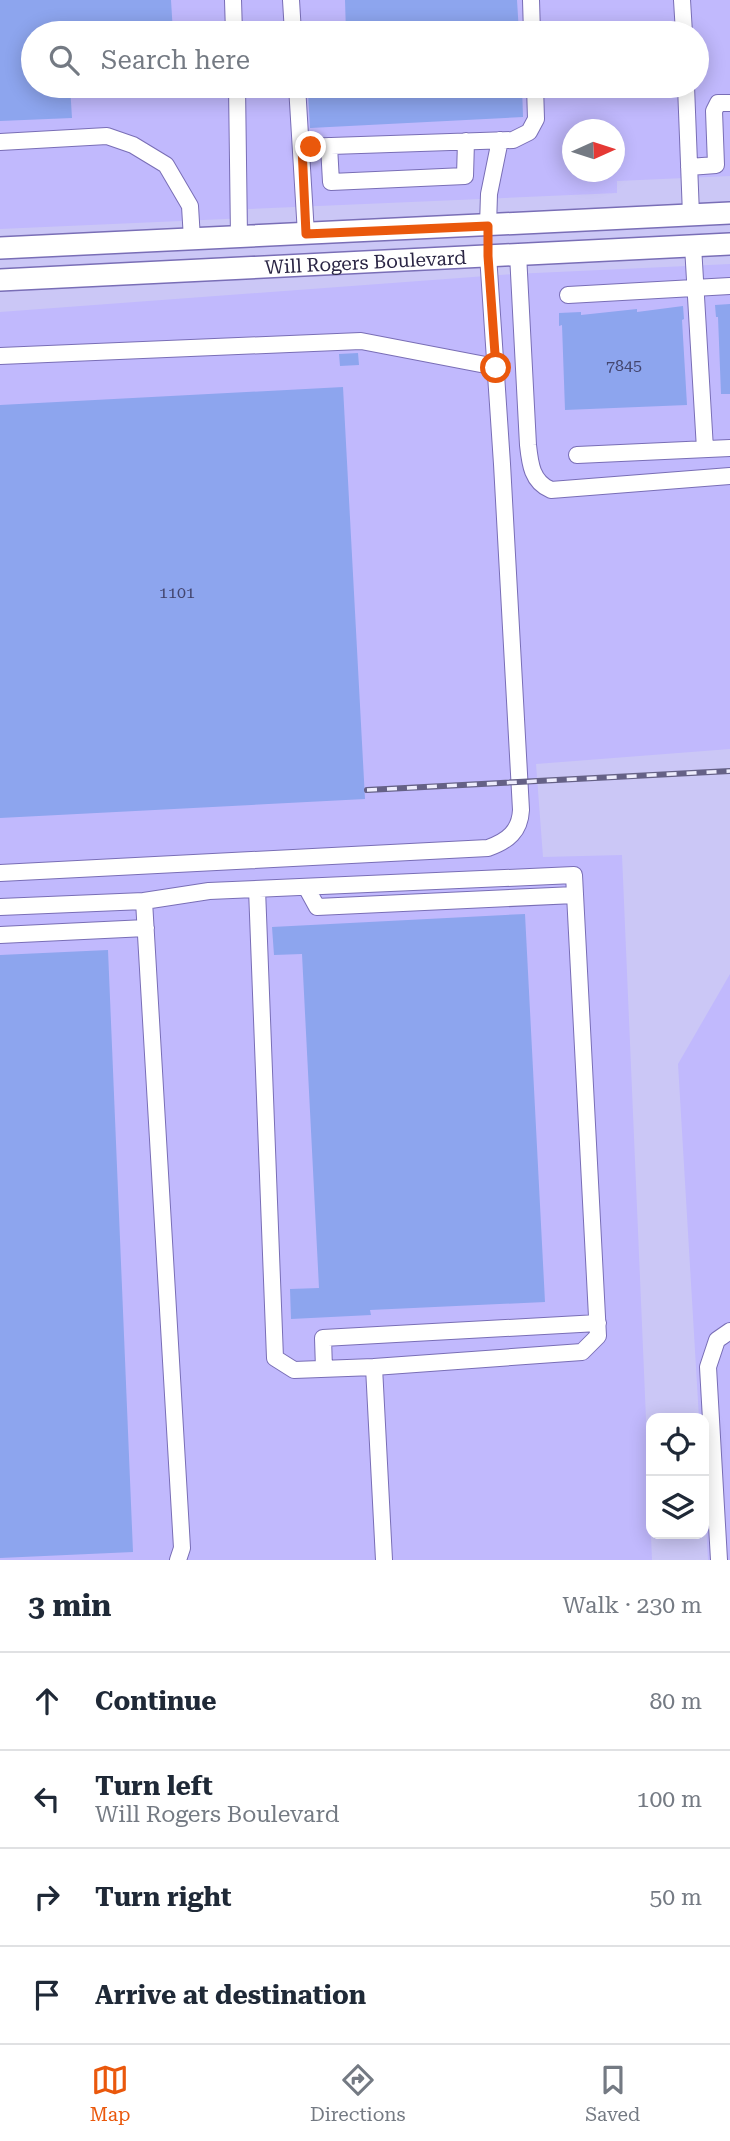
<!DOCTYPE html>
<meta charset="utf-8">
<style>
body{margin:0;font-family:"Roboto Serif",serif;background:#f6f6f7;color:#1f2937}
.controls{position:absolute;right:21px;bottom:21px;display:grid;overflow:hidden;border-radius:14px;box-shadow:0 4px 18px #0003}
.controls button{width:63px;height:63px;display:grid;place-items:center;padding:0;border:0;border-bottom:2px solid #e0e1e3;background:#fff;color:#1f2937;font:35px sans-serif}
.compass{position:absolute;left:562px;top:119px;width:63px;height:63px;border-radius:50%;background:#fff;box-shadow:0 4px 18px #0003;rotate:87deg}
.stop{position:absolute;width:21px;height:21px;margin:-16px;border:5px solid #ea580c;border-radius:50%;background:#fff}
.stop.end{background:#ea580c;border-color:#fff;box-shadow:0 2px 7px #0008}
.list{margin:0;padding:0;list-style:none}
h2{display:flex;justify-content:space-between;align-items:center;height:91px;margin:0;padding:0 28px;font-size:30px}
h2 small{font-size:23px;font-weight:400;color:#747a83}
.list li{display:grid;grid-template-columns:46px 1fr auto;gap:21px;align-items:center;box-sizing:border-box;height:98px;padding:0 28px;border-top:2px solid #e0e1e3}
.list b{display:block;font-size:26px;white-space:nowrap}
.list p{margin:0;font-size:23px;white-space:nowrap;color:#747a83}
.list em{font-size:23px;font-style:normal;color:#747a83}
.icon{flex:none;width:38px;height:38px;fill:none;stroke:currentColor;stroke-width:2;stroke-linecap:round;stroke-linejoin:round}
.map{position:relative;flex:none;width:730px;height:1560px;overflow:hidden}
.search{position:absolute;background:#fff;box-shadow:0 4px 18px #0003;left:21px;right:21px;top:21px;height:77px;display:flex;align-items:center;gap:18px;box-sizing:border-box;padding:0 24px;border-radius:38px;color:#747a83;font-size:26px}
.sheet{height:483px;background:#fff}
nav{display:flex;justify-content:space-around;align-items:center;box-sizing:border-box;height:98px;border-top:2px solid #e0e1e3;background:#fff;font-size:19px;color:#747a83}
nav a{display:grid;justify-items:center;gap:4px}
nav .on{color:#ea580c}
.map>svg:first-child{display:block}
.built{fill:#c1b9fd;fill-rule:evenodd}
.building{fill:#8da5ee}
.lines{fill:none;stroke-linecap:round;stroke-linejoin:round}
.minor-casing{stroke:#796eb6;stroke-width:18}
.major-casing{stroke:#796eb6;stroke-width:24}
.minor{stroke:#fff;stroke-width:16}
.major{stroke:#fff;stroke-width:21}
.rail-casing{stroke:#656186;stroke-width:6}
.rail{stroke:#edecfc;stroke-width:3.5;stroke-dasharray:10;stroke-linecap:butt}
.route{stroke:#ea580c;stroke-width:9}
.labels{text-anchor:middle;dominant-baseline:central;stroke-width:5;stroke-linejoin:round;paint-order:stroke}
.number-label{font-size:16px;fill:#43456e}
.street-label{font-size:19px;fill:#2a2544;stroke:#edecfc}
</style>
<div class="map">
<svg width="730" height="1560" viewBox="0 0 730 1560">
<rect width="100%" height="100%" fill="#cbc7f6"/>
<path class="built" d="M0,0h730v176l-113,5v12l-369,16v9l-248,11zM33,33h664v53h-664zM572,130h42v42h-42z
M730,264v485l-194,15 7,93 79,-2 30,705h-652v-1248l514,-38z
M730,974v586h-22l-4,-69v-73h-5l-21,-354z"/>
<path class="building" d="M0,0h171l2,33h-140v53h37l2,32 -72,3z
M345,0h172l2,33h-173z
M349,86h173l1,31 -213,11 -2,-35 41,-2z
M730,304v90h-9l-3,-77h-2l-1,-12z
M683,306l1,13 -2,1 5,85 -122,5 -3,-85 -3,1v-13l22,-1v3l56,-6v3z
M358,353l1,12 -19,1 -1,-12z
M343,387l22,412 -365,19v-413z
M525,914l20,388 -175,8 1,5 -80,4 -1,-30 29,-1 -17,-334 -28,1 -2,-28z
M108,950l25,602 -133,6v-603z"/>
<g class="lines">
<g class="minor-casing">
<path id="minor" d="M233,0l1,33
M291,0l2,33
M531,0l1,33
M682,0l2,33
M237,86l2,151
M297,86l9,148
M686,86l5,129
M0,142l107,-6 26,9 33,20 24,41 2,33
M329,146l2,36 134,-6 1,-35
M301,147l212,-7 16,-8 7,-13 -1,-33
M689,167l27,-2 -2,-54 4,-8h12
M488,226l1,-32 11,-54
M693,246l12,203
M518,254l10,191c2,19 4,37 23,45l179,-14
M568,295l162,-9
M0,356l361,-15 135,26
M577,455l153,-7
M0,873l488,-25c20,-7 32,-17 33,-38l-19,-346 -14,-209
M306,887l11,20 258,-12
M257,889l18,469 19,12 80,-3
M144,901l65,-10 365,-16 24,461 -16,16 -208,15 10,193
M0,907l144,-6 38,647 -4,12
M0,935l146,-7
M324,1369l-1,-31 275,-15
M719,1560l-11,-193 9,-27 13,-9"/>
</g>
<g class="major-casing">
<g id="major">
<path d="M0,248l730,-35"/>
<path id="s1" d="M0,280l730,-36"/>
</g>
</g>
<use href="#minor" class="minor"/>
<use href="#major" class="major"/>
<g class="rail-casing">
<path id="rail" d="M367,790l363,-19"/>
</g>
<use href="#rail" class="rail"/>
</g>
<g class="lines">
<path class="route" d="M311,147h-9l4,87 182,-8v30l8,112"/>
</g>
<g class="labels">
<g class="number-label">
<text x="624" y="365">7845</text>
<text x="177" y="592">1101</text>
</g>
<g class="street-label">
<text stroke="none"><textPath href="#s1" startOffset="366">Will Rogers Boulevard</textPath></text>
</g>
</g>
</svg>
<div class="controls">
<button><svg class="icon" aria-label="locate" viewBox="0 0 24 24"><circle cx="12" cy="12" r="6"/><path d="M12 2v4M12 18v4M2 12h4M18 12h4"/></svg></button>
<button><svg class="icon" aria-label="layers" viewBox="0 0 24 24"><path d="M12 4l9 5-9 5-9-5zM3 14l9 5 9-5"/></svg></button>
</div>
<svg class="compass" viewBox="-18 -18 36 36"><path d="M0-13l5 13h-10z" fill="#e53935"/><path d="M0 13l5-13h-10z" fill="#747a83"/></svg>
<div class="stop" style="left:496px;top:368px"></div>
<div class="stop end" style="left:311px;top:147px"></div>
<div class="search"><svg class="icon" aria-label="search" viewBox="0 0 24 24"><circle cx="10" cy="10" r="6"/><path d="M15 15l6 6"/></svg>Search here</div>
</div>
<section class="sheet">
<h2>3 min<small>Walk · 230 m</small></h2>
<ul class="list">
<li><svg class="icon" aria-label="ahead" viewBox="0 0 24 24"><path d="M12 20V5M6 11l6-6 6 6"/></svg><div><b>Continue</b></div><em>80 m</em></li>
<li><svg class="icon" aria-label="left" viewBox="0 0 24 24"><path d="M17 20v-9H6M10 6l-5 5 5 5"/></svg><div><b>Turn left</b><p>Will Rogers Boulevard</p></div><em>100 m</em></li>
<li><svg class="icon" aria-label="right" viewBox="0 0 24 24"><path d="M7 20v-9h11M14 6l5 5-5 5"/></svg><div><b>Turn right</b></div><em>50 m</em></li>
<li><svg class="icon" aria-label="arrive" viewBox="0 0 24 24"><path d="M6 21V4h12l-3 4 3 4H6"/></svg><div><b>Arrive at destination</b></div></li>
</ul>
</section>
<nav>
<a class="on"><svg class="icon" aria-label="map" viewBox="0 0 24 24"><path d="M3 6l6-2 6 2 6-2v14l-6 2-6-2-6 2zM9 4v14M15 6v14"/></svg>Map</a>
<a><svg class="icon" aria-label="directions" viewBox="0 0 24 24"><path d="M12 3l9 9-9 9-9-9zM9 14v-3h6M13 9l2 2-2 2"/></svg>Directions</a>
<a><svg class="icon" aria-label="saved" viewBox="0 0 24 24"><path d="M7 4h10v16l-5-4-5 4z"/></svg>Saved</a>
</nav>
